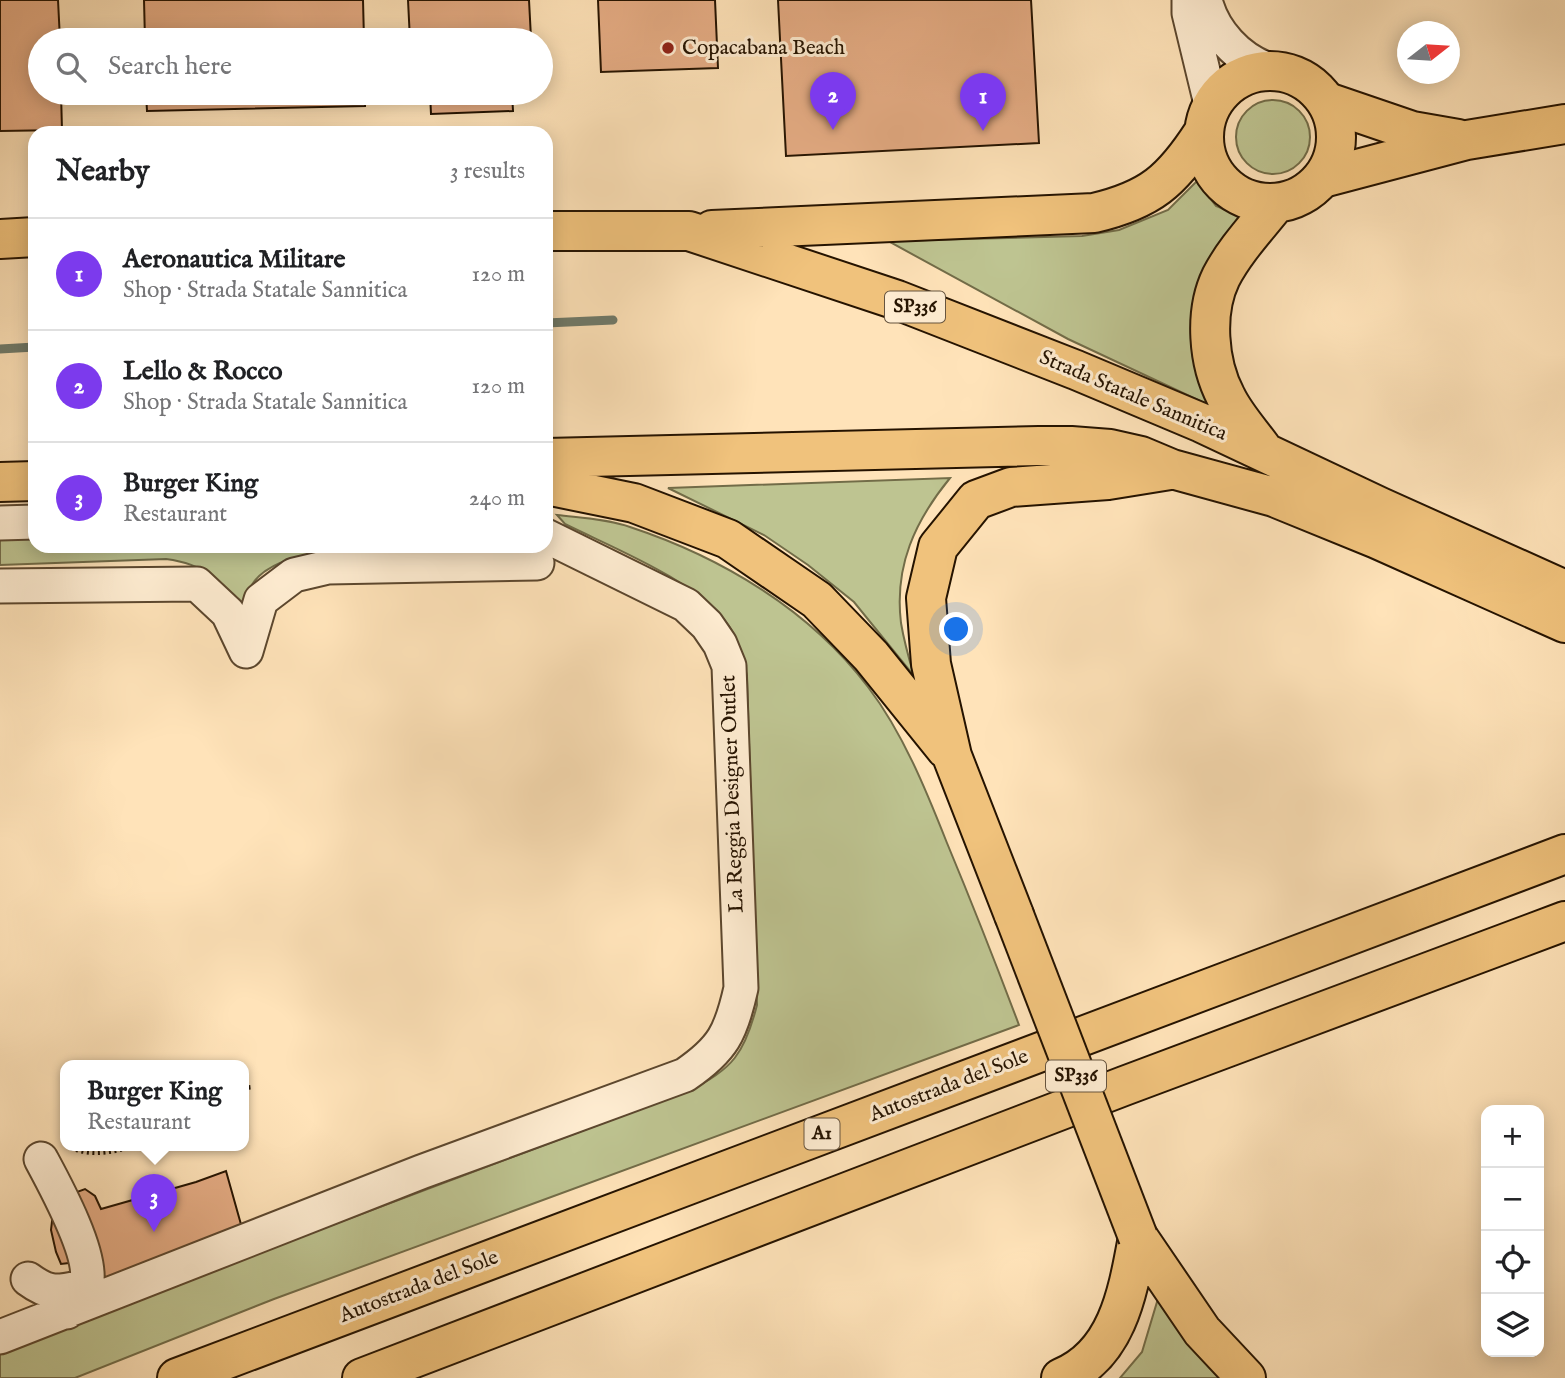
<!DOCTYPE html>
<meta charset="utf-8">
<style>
body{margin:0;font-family:"IM FELL English",serif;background:#f6f6f6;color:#202124}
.controls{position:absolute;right:21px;bottom:21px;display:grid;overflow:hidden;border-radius:14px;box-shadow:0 4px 18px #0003}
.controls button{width:63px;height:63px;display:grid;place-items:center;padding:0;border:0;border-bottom:2px solid #e0e0e0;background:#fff;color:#202124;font:35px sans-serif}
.compass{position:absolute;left:1397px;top:21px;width:63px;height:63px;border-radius:50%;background:#fff;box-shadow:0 4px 18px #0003;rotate:73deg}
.you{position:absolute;left:957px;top:630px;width:24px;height:24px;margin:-18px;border:5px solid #fff;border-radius:50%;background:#1a73e8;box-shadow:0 0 0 10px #1a73e833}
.badge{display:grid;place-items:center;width:46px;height:46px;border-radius:50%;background:#7c3aed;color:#fff;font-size:23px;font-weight:700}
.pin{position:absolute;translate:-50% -58px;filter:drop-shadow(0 2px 4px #0008)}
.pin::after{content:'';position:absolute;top:37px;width:24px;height:21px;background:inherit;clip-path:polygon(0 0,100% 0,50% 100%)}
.popup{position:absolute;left:60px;top:1060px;width:189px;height:91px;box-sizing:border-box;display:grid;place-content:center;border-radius:14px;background:#fff;filter:drop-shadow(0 2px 5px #0005);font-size:23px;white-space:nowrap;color:#757577}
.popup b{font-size:26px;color:#202124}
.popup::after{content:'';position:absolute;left:50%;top:100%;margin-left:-14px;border:14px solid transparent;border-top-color:#fff}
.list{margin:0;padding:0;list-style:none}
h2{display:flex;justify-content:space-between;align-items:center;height:91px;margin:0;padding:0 28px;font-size:30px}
h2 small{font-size:23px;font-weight:400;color:#757577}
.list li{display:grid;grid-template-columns:46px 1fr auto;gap:21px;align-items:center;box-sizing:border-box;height:112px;padding:0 28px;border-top:2px solid #e0e0e0}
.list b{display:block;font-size:26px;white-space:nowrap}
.list p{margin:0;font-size:23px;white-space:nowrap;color:#757577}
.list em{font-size:23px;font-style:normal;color:#757577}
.icon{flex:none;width:38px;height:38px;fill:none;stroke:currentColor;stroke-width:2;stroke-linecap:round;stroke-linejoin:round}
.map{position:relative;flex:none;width:1565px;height:1378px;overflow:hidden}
.search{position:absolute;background:#fff;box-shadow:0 4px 18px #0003;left:28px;top:28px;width:525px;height:77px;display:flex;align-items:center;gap:18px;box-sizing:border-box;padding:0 24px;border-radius:38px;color:#757577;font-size:26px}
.panel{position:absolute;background:#fff;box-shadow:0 4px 18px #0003;left:28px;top:126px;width:525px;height:427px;border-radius:21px}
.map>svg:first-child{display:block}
.green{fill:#bec491;stroke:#726c48;stroke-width:2}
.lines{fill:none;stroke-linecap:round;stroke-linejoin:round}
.stream{stroke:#6f7a6a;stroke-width:9}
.building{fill:#e5ac84;stroke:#251300;stroke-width:2}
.minor-casing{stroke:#5c472e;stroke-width:37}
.major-casing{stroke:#251300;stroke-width:42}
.highway-casing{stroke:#251300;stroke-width:42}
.path{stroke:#251300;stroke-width:4.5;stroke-dasharray:2 3.5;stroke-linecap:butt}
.minor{stroke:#ffedd2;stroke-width:33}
.major{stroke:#f0c27c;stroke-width:38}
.highway{stroke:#f0c27c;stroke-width:38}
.major-bridge-casing{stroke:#251300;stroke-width:42;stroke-linecap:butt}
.major-bridge{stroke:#f0c27c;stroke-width:38}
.poi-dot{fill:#8f2418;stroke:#ffedd2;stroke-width:2.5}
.labels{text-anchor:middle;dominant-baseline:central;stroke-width:6;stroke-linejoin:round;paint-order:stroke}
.shield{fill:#ffedd2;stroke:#66543f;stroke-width:2}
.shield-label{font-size:19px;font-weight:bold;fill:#251300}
.poi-label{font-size:21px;fill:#251300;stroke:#ffedd2;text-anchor:start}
.street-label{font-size:21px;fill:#251300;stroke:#ffedd2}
</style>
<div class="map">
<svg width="1565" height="1378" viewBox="0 0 1565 1378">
<rect width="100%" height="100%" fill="#ffe3b9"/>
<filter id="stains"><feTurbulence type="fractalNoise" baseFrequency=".00286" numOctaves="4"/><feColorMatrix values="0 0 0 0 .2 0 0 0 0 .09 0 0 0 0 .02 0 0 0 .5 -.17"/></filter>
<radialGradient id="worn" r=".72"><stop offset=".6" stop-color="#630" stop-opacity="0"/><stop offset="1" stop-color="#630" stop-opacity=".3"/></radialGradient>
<path class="green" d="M1236 137a37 37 0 1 1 74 0a37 37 0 1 1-74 0Z
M1197,181l19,25 24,10c-11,16 -25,32 -34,49 -25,49 -5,95 9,143l-147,-69 -180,-98 194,-5 37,-6 49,-20z
M950,478c-35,43 -56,88 -49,145 3,18 8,36 13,53l-60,-74 -46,-37 -44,-30 -96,-47z
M557,515c24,3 49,4 73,12 91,30 180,83 238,160 35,46 58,103 79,156 25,60 49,121 72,182l-745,274 -199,79h-75v-28l688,-259c45,-21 57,-39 69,-86l-10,-329c-4,-18 -8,-35 -18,-50 -31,-45 -116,-78 -164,-102z
M35,533v13l506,2 -216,4c-24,3 -57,10 -72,31 -7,9 -9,26 -13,37 -22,-37 -28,-55 -74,-61l-166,6v-31z
M1160,1292l67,86h-107l22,-26z"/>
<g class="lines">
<path class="stream" d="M546,323l67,-3
M0,349l35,-2"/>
</g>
<path class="building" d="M0,0h58l2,40h-20v53h21l1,37 -62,1z
M144,0h219l1,40h-219z
M408,0h121l2,38 -121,2z
M598,0h117l3,68 -117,4z
M778,0h253l8,143 -253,13z
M146,93h219v13l-218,5z
M430,93h82l1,18 -82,3z
M226,1171l16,57 -140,64 -28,-99 11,-4 10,7 6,13 95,-27z
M53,1213l23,45 -7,5 -8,1 -5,-12 -5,-22z"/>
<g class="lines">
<g class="minor-casing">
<path id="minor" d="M1189,0v13l22,91
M1205,0c8,32 33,59 64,70
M0,523l35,-1
M0,586l197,-2 31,29 18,38
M246,651l15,-51 33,-25 34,-8 209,-4
M41,1159c14,26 54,99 45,126 -2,9 -14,19 -19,27
M28,1279c23,17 31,13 58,7
M0,1337l421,-165 264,-97c38,-26 46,-42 56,-87l-12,-322 -9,-22 -13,-19 -21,-20 -140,-69"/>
</g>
<g class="major-casing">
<path id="major" d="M1204 137a66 66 0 1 1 132 0a66 66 0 1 1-132 0Z
M712,230l382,-17c56,-13 78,-32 109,-80
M546,231h143l208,69 179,70 126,53 178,84 185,83
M0,239l35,-2
M1263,450c-12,-17 -28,-34 -37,-53 -18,-34 -22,-85 -5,-120 14,-27 36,-50 55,-74
M546,458l493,-12h32l39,3 31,7 31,13 102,28 103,42 188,84
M0,482l35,-1
M546,485l88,18 94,36 89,61 54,56 75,93
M1014,915l-62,-159 -21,-92 -5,-66 12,-51 38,-47 35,-13 97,-7 62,-10
M1138,1237l64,94 44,47
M1061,1378c57,-23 67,-87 77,-141"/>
</g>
<g class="highway-casing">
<path id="highway" d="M1327,102l85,29 46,8
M1323,178l144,-38 98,-16
M177,1378l1388,-524
M362,1378l762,-292 441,-165"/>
</g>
<path class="path" d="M243,1088l10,-1
M71,1148c19,8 42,5 61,-2"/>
<use href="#minor" class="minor"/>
<use href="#major" class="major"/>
<use href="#highway" class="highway"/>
<g class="major-bridge-casing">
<path id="major-bridge" d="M1014,915l124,322"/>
</g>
<use href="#major-bridge" class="major-bridge"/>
</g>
<circle class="poi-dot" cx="668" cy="48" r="7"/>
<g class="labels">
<g class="shield">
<rect x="885" y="291.5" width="60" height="31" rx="5"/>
<rect x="1046" y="1060.5" width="60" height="31" rx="5"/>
<rect x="804.5" y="1118.5" width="35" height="31" rx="5"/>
</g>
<g class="shield-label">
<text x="915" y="307">SP336</text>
<text x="1076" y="1076">SP336</text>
<text x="822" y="1134">A1</text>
</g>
<g class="poi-label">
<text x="682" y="48">Copacabana Beach</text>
</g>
<g class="street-label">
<text transform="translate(1133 396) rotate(23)">Strada Statale Sannitica</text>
<text transform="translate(733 794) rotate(-92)">La Reggia Designer Outlet</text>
<text transform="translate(949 1086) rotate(-21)">Autostrada del Sole</text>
<text transform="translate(419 1287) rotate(-21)">Autostrada del Sole</text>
</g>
</g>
<rect width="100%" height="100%" filter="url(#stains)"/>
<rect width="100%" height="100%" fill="url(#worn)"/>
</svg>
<div class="controls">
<button>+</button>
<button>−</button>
<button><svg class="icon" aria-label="locate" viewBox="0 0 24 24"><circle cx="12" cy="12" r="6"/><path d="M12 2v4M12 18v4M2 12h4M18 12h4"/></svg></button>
<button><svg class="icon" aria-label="layers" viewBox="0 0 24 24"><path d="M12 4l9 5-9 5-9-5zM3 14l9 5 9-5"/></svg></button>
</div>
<svg class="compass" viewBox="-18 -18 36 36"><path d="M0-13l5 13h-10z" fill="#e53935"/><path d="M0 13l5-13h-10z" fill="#757577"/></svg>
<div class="you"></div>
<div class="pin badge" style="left:983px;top:131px">1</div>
<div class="pin badge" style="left:833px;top:130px">2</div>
<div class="pin badge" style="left:154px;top:1232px">3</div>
<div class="popup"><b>Burger King</b>Restaurant</div>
<div class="search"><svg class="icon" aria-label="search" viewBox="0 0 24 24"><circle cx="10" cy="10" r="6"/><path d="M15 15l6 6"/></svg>Search here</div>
<section class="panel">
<h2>Nearby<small>3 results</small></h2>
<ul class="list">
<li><span class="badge">1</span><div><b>Aeronautica Militare</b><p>Shop · Strada Statale Sannitica</p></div><em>120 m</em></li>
<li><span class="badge">2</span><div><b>Lello &amp; Rocco</b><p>Shop · Strada Statale Sannitica</p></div><em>120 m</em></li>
<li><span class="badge">3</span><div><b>Burger King</b><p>Restaurant</p></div><em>240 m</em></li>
</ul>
</section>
</div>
